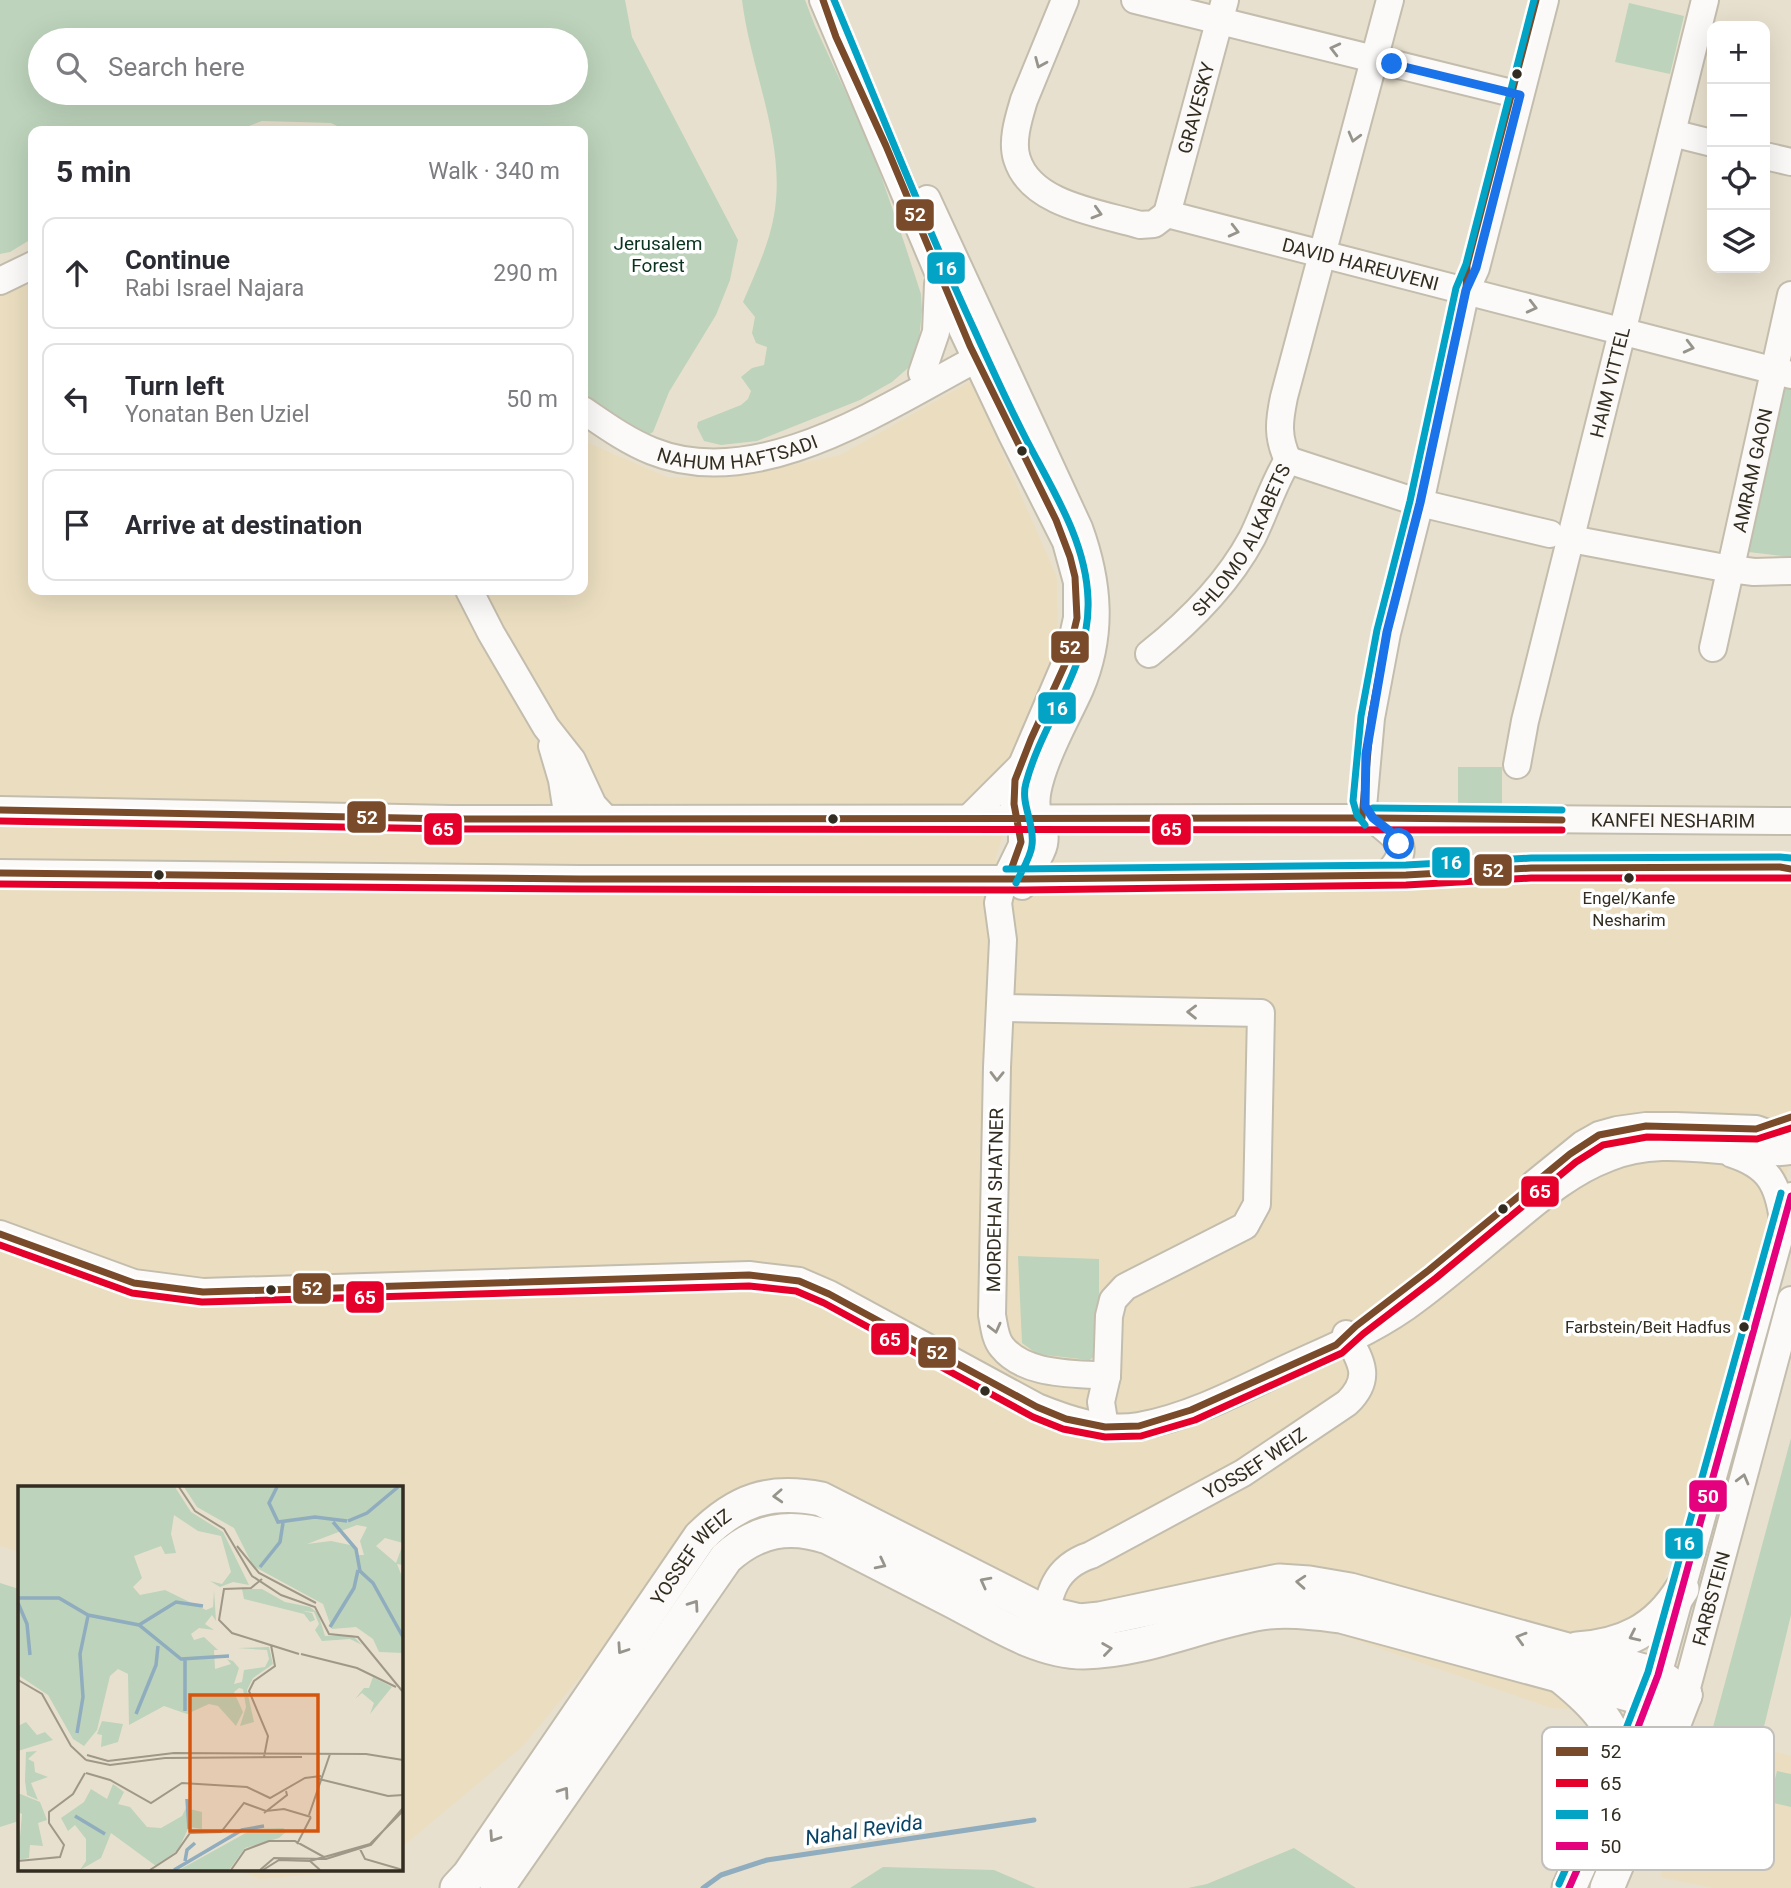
<!DOCTYPE html>
<meta charset="utf-8">
<style>
body{margin:0;font-family:Roboto,sans-serif;background:#f2f2f3;color:#2b2b33}
.controls{position:absolute;right:21px;top:21px;display:grid;overflow:hidden;border-radius:14px;box-shadow:0 7px 28px #0002}
.controls button{width:63px;height:63px;display:grid;place-items:center;padding:0;border:0;border-bottom:2px solid #e1e1e2;background:#fff;color:#2b2b33;font:35px sans-serif}
.stop{position:absolute;width:21px;height:21px;margin:-16px;border:5px solid #1a73e8;border-radius:50%;background:#fff}
.stop.end{background:#1a73e8;border-color:#fff;box-shadow:0 2px 7px #0008}
.list{margin:0;padding:0;list-style:none}
h2{display:flex;justify-content:space-between;align-items:center;height:91px;margin:0;padding:0 28px;font-size:30px}
h2 small{font-size:23px;font-weight:400;color:#7c7c81}
.list li{display:grid;grid-template-columns:46px 1fr auto;gap:21px;align-items:center;box-sizing:border-box;height:112px;margin:0 14px 14px;padding:0 14px;border:2px solid #e1e1e2;border-radius:14px}
.list b{display:block;font-size:26px;white-space:nowrap}
.list p{margin:0;font-size:23px;white-space:nowrap;color:#7c7c81}
.list em{font-size:23px;font-style:normal;color:#7c7c81}
.icon{flex:none;width:38px;height:38px;fill:none;stroke:currentColor;stroke-width:2;stroke-linecap:round;stroke-linejoin:round}
.map{position:relative;flex:none;width:1791px;height:1888px;overflow:hidden}
.search{position:absolute;background:#fff;box-shadow:0 7px 28px #0002;left:28px;top:28px;width:560px;height:77px;display:flex;align-items:center;gap:18px;box-sizing:border-box;padding:0 24px;border-radius:38px;color:#7c7c81;font-size:26px}
.panel{position:absolute;background:#fff;box-shadow:0 7px 28px #0002;left:28px;top:126px;width:560px;height:469px;border-radius:14px}
.map>svg:first-child{display:block}
.built{fill:#ebdec0}
.green{fill:#bdd3bb;fill-rule:evenodd}
.lines{fill:none;stroke-linecap:round;stroke-linejoin:round}
.stream{stroke:#8fadbe;stroke-width:5}
.minor-casing{stroke:#c3bdae;stroke-width:30}
.major-casing{stroke:#c3bdae;stroke-width:37}
.minor{stroke:#fcfaf8;stroke-width:26}
.major{stroke:#fcfaf8;stroke-width:33}
.bus-1-casing{stroke:#fff;stroke-width:12}
.bus-2-casing{stroke:#fff;stroke-width:12}
.bus-3-casing{stroke:#fff;stroke-width:12}
.bus-4-casing{stroke:#fff;stroke-width:12}
.bus-1{stroke:#7a4b2a;stroke-width:7}
.bus-2{stroke:#e4002b;stroke-width:7}
.bus-3{stroke:#02a3c5;stroke-width:7}
.bus-4{stroke:#e5007d;stroke-width:7}
.oneway{stroke:#97948c}
.route{stroke:#1a73e8;stroke-width:9}
.bus-dot{fill:#322d20;stroke:#fff;stroke-width:2.5}
.labels{text-anchor:middle;dominant-baseline:central;stroke-width:7;stroke-linejoin:round;paint-order:stroke}
.bus-label{font-size:17px;fill:#322d20;stroke:#fff}
.street-label{font-size:19px;fill:#322d20;stroke:#fff}
.park-label{font-size:19px;fill:#0a341f;stroke:#fff}
.water-label{font-size:21px;font-style:italic;fill:#094466;stroke:#fff}
.inset-river{fill:none;stroke:#8fadbe;stroke-width:3.5}
.inset-road{fill:none;stroke:#9f9888;stroke-width:2}
.view{fill:#d6550e;fill-opacity:0.15;stroke:#d6550e;stroke-width:3.5}
.inset-edge{fill:none;stroke:#322d20;stroke-width:3.5}
.key{fill:#fff;stroke:#c2c0bc;stroke-width:2}
.key-label{font-size:19px;fill:#322d20}
.line-badge{stroke:#fff;stroke-width:2.5}
.badge-label{font-size:19px;text-anchor:middle;font-weight:bold;fill:#fff}
</style>
<div class="map">
<svg width="1791" height="1888" viewBox="0 0 1791 1888">
<rect width="100%" height="100%" fill="#e8e0ce"/>
<path class="built" d="M33,284v306h550v-152l3,4 81,35h67l106,-22 131,-74 86,196 1,81 -27,94 -36,108 773,4 23,4v290l-58,213 -95,289 -44,39 -25,10 -18,-1 -290,-101 -186,10 -318,-128 -153,159 -81,98 -122,102v-361h-382v65l-19,-6v-1254z
M1700,1731l91,25v132h-77l-54,-11z
M235,1869h109l-14,4 -70,6z"/>
<path class="green" d="M0,0h625l7,37 106,203 -8,40 -14,35 -47,77 -16,40 -5,3 -10,-3 -55,-35v-266h-236l-16,-8 -69,-2 -26,10h-203v107l-23,14 -10,2zM40,40h536v53h-536z
M742,0h63l10,26 56,121 34,98 16,49 1,16 -3,31 -11,27 -16,14 -32,18 -103,41 -36,4 -17,-4 -7,-14 1,-5 43,-17 7,-6 3,-8 -10,-14 11,-9 12,-3 3,-18 -11,-4 -4,-10 3,-16 -12,-15c14,-33 30,-65 33,-102 6,-66 -26,-134 -34,-200z
M1629,3l55,13 -14,58 -55,-12z
M1778,377l13,5v175l-51,-6z
M1458,767h44v40h-44z
M1018,1256l81,3v95l-10,6 -52,-6 -15,-11z
M1791,1438v177l-29,120 -49,-8z
M0,1583l19,6v232l-19,6z
M1777,1771l14,3v33l-22,-5z
M1294,1848l62,40h-168l19,-4z
M883,1867l111,3 42,18h-186z"/>
<g class="lines">
<path class="stream" d="M703,1888l18,-13 46,-15 267,-40"/>
<g class="minor-casing">
<g id="minor">
<path d="M823,0l139,329 50,106 54,107 11,40v36l-8,37 -54,126 -2,20 9,31v13l-20,41 -4,17 5,37 -6,127 -5,248c2,10 3,24 10,32 23,29 72,26 105,29"/>
<path d="M1065,0l-41,100c-5,17 -13,41 -7,59 14,46 83,54 123,66l14,-1 13,-10"/>
<path d="M1135,0l385,95"/>
<path d="M1672,133l40,10"/>
<path d="M1765,156l26,6"/>
<path d="M927,199l152,329c20,55 24,107 1,161 -13,29 -30,57 -39,88 -3,10 -6,21 -4,31 2,13 10,22 7,36 -3,15 -17,27 -22,42"/>
<path id="s1" d="M1167,214l624,161"/>
<path id="s2" d="M1167,214l58,-214"/>
<path d="M0,281l33,-16"/>
<path d="M922,373l14,-41 2,-48"/>
<path id="s3" d="M583,410c22,15 44,31 69,41 106,43 233,-44 324,-92l10,-11"/>
<path d="M1288,460c-11,-23 -9,-39 -4,-63l106,-397"/>
<path d="M1288,460l132,43 130,31"/>
<path d="M1571,539l159,30 24,3 37,-1"/>
<path d="M469,590l22,43 55,94 26,33 21,45 13,14"/>
<path id="s4" d="M1713,648l78,-353"/>
<path id="s5" d="M1149,654c40,-32 79,-71 103,-116 13,-26 21,-54 36,-78"/>
<path d="M552,746l10,34 6,39"/>
<path id="s6" d="M1517,765l8,-44 180,-721"/>
<path id="s7" d="M0,810l452,9 934,-1 405,3"/>
<path d="M1370,815c19,21 49,27 16,60"/>
<path d="M1362,818l9,-100 16,-85 33,-130 46,-213 10,-22 69,-268"/>
<path d="M968,819l51,-51"/>
<path d="M0,873l580,6h444l382,-4 125,-7 260,-1"/>
<path d="M1000,1008l261,5 -4,191 -12,22 -120,61 -12,13 -4,16 -2,60 -6,26 4,25"/>
<path d="M1732,1154c37,12 46,30 51,66"/>
<path d="M1535,1183l48,-39 16,-9 18,-5 29,-4h30l80,3 35,12"/>
<path d="M0,1234l134,49 69,9 546,-17 50,6 30,13 208,113c32,13 68,25 102,19 51,-9 102,-36 148,-58 45,-21 90,-38 130,-69 32,-24 63,-51 95,-77 30,-25 59,-50 96,-64 59,-25 122,1 183,-7"/>
<path id="s8" d="M1043,1632c6,-37 9,-64 48,-77l152,-82 104,-70c26,-25 14,-42 -1,-69"/>
<path d="M1658,1675l133,-479"/>
<path id="s9" d="M1685,1695l106,-395"/>
</g>
</g>
<g class="major-casing">
<g id="major">
<path d="M1577,1649c46,-3 80,-19 105,-60"/>
<path d="M1563,1678c33,27 53,47 59,91"/>
<path id="s10" d="M457,1888l12,-13 231,-338c37,-37 69,-48 121,-38l225,114 34,8 20,-2 179,-38 30,2 41,7 308,85 27,20"/>
<path d="M497,1888l229,-330c31,-28 63,-34 102,-21 41,21 82,42 123,63 41,21 86,52 133,52 61,-1 118,-29 177,-39 27,-4 54,0 80,3l309,84 35,-5"/>
<path d="M1569,1888l53,-119 34,-88"/>
<path d="M1607,1888l45,-108 33,-85"/>
</g>
</g>
<use href="#minor" class="minor"/>
<use href="#major" class="major"/>
<g class="bus-1-casing">
<path id="bus-1" d="M823,0l13,37 50,109 84,200 86,174 14,37 5,20 2,41 -10,42 -36,79 -16,41 -1,24 7,38 -9,25
M0,810l452,9 910,-1 9,-100 16,-85 33,-130 46,-213 1,-25 69,-265
M1373,818l189,2
M0,873l580,6h444l382,-4 125,-7 249,-1 11,2
M0,1234l134,49 69,9 546,-17 50,6 30,13 208,113 29,12 39,8 34,-1 52,-16 145,-65 20,-19 73,-56 141,-116 29,-19 47,-9 110,3 35,-12"/>
</g>
<g class="bus-2-casing">
<path id="bus-2" d="M0,821l452,8 1110,1
M0,884l580,5 444,1 382,-5 125,-7h260
M0,1245l132,48 70,9 547,-16 47,5 28,12 209,114 30,12 42,8 36,-1 54,-16 147,-67 21,-19 73,-56 140,-116 27,-17 44,-8 110,2 34,-11"/>
</g>
<g class="bus-3-casing">
<path id="bus-3" d="M834,0c46,109 89,220 139,327 16,35 32,71 50,106 26,52 63,105 65,166 3,68 -45,120 -62,184 -6,21 9,40 6,62 -1,12 -11,27 -16,38
M1373,808l189,2
M1365,825l-8,-10 -4,-14 8,-85 16,-86 33,-129 46,-213 10,-24 68,-264
M1006,869l400,-4 125,-7 249,-1 11,1
M1559,1884l53,-119 36,-93 133,-479"/>
</g>
<g class="bus-4-casing">
<path id="bus-4" d="M1569,1888l53,-119 36,-94 133,-479"/>
</g>
<use href="#bus-1" class="bus-1"/>
<use href="#bus-2" class="bus-2"/>
<use href="#bus-3" class="bus-3"/>
<use href="#bus-4" class="bus-4"/>
</g>
<defs><path id="oneway-chevron" d="M-2-3.5L2.5 0L-2 3.5" fill="none" stroke-width="1.6" stroke-linecap="round" stroke-linejoin="round" transform="scale(1.75)"/></defs>
<g class="oneway">
<use href="#oneway-chevron" transform="translate(1335 49) rotate(-166)"/>
<use href="#oneway-chevron" transform="translate(1040 63) rotate(113)"/>
<use href="#oneway-chevron" transform="translate(1354 137) rotate(105)"/>
<use href="#oneway-chevron" transform="translate(1097 213) rotate(16)"/>
<use href="#oneway-chevron" transform="translate(1234 231) rotate(14)"/>
<use href="#oneway-chevron" transform="translate(1532 307) rotate(14)"/>
<use href="#oneway-chevron" transform="translate(1689 347) rotate(14)"/>
<use href="#oneway-chevron" transform="translate(1192 1012) rotate(-179)"/>
<use href="#oneway-chevron" transform="translate(997 1076) rotate(91)"/>
<use href="#oneway-chevron" transform="translate(995 1328) rotate(76)"/>
<use href="#oneway-chevron" transform="translate(1743 1479) rotate(-75)"/>
<use href="#oneway-chevron" transform="translate(778 1496) rotate(177)"/>
<use href="#oneway-chevron" transform="translate(881 1564) rotate(27)"/>
<use href="#oneway-chevron" transform="translate(985 1582) rotate(-152)"/>
<use href="#oneway-chevron" transform="translate(1301 1582) rotate(-176)"/>
<use href="#oneway-chevron" transform="translate(694 1605) rotate(-55)"/>
<use href="#oneway-chevron" transform="translate(1634 1636) rotate(155)"/>
<use href="#oneway-chevron" transform="translate(1521 1638) rotate(-164)"/>
<use href="#oneway-chevron" transform="translate(622 1649) rotate(124)"/>
<use href="#oneway-chevron" transform="translate(1107 1649) rotate(-8)"/>
<use href="#oneway-chevron" transform="translate(564 1792) rotate(-55)"/>
<use href="#oneway-chevron" transform="translate(494 1837) rotate(124)"/>
</g>
<g class="lines">
<path class="route" d="M1392,64l128,31 -44,173 -10,22 -46,213 -33,129 -21,122 -1,52 8,12 23,18 3,8"/>
</g>
<g class="bus-dot">
<circle cx="1517" cy="74" r="6"/>
<circle cx="1022" cy="451" r="6"/>
<circle cx="833" cy="819" r="6"/>
<circle cx="159" cy="875" r="6"/>
<circle cx="1629" cy="878" r="6"/>
<circle cx="1503" cy="1209" r="6"/>
<circle cx="271" cy="1290" r="6"/>
<circle cx="1744" cy="1327" r="6"/>
<circle cx="985" cy="1391" r="6"/>
</g>
<g class="labels">
<g class="bus-label">
<text x="1629" y="898">Engel/Kanfe<tspan x="1629" dy="22">Nesharim</tspan></text>
<text x="1731" y="1327" text-anchor="end">Farbstein/Beit Hadfus</text>
</g>
<g class="street-label">
<text stroke="none"><textPath href="#s2" startOffset="110">GRAVESKY</textPath></text>
<text stroke="none"><textPath href="#s1" startOffset="200">DAVID HAREUVENI</textPath></text>
<text stroke="none"><textPath href="#s6" startOffset="394">HAIM VITTEL</textPath></text>
<text stroke="none"><textPath href="#s3" startOffset="168">NAHUM HAFTSADI</textPath></text>
<text stroke="none"><textPath href="#s4" startOffset="182">AMRAM GAON</textPath></text>
<text stroke="none"><textPath href="#s5" startOffset="149">SHLOMO ALKABETS</textPath></text>
<text stroke="none"><textPath href="#s7" startOffset="1673">KANFEI NESHARIM</textPath></text>
<text transform="translate(995 1200) rotate(-89)">MORDEHAI SHATNER</text>
<text stroke="none"><textPath href="#s8" startOffset="285">YOSSEF WEIZ</textPath></text>
<text stroke="none"><textPath href="#s10" startOffset="406">YOSSEF WEIZ</textPath></text>
<text stroke="none"><textPath href="#s9" startOffset="100">FARBSTEIN</textPath></text>
</g>
<g class="park-label">
<text x="658" y="243">Jerusalem<tspan x="658" dy="22">Forest</tspan></text>
</g>
<g class="water-label">
<text transform="translate(864 1830) rotate(-8)">Nahal Revida</text>
</g>
</g>
<g transform="translate(18 1486)">
<rect width="385" height="385" fill="#e8e0ce"/>
<path d="M0,1h157l16,25 32,20 26,53 -16,-3 -13,5 -10,-6 12,3 9,-12 -10,-36 -23,-5 -24,-16 -3,19 5,19 -11,1 -4,-8 -27,10 8,22 -9,9 7,8 25,-5 41,20 7,-3 1,-17 2,31 -4,-6 -7,9 9,6 -15,-2 -8,6 3,6 10,-3 14,13h-4l1,19 16,-5 -4,-5 6,2 6,7 -5,16 8,-2 2,-12 21,-3 4,-8 -2,-9 -30,-2 32,-1 4,17 -20,14 -6,12 7,32 -14,4 6,-19 -3,-18 -4,-1 -5,4 9,20 -7,14 -18,-20 -9,-2 -22,10 -23,-8 -35,19 -1,-51 -10,-5 -8,7 -13,54 -13,16 -11,-7 -25,-44 -30,-20zM166,1h219v56l-18,-5 -9,8 20,17 7,-19v21l-6,-1 6,15v74l-24,-1 -6,-13 -17,-12 -24,2 -9,-25 -70,-38 -19,-38 -37,-21zM339,39l10,2 -7,14 4,14h-6l-3,-9 -24,-5 -24,3zM224,103h20l23,13 25,5 8,6 7,23 27,-1 10,10 -12,-6 -28,2 -7,-11 4,-6 -5,-12 -12,-1 10,2 3,7 -5,2 -6,-8 -60,-15zM355,191l19,10 -22,27 4,-11 -12,-10 -7,6 9,-11h5zM84,235l21,3 -5,18 -17,5 1,-12 -5,-1zM8,236l11,13 8,-3 8,8 -35,11v-25zM19,265l-9,8 6,3 1,10 13,5 -17,6 7,17 -11,-5 -2,-14 1,-29zM95,298l11,8 -6,12 12,3 17,20 14,1 21,-12 4,-8 16,4v17l-13,-2 -11,23 -22,16 -45,-33 -10,25 -21,12 6,-9v-22l-11,-14 -7,6 -7,-13 23,-16 7,-13 16,10zM0,307l22,9 7,18 -9,3 5,23 -13,-1 -1,13 -11,2 4,-46 -4,-2zM265,342l4,3 -8,7 -34,10 -16,22h-50l74,-41z" fill="#bdd3bb" fill-rule="evenodd"/>
<path class="inset-river" d="M259,1l-8,16 9,19 37,-5 32,4M330,35l19,-8 31,-26M315,36l23,27 4,22 13,12 30,54M242,81l20,-25 3,-19M0,112h41l29,17 51,10 42,34 48,-3M0,117l9,21 3,31M121,139l37,-23 27,4M312,141l24,-39 4,-18M167,174v51M118,228l20,-49 2,-19M59,247l6,-36 -3,-43 8,-38M169,313l2,30M57,330l30,18M167,375l2,-11 8,-7M156,384l68,-40 22,-4"/>
<path class="inset-road" d="M161,1l16,24 29,18 28,47 29,19 34,12 14,27 29,3 45,55M219,60l22,27 57,30M244,93l-11,9 -27,1 -5,31 13,13 67,21M283,168l56,14 39,19M0,194l24,14 29,52 15,14M69,269l21,6 66,-8 192,1 37,6M246,271l4,-21 -19,-45 5,-10 21,-15 -4,-21M68,274l24,5 55,-7 137,-1M68,287l24,7 41,23 31,-20 65,4 23,11 35,-20 16,-2M301,293l69,17 15,-1M246,327l23,-18 -1,-4M291,329l21,-61M279,358l14,-27M341,361l6,12 38,11M0,375l42,-4 4,-12 -15,-22v-11l24,-18 12,-21M292,375l60,-17 33,-33M132,384l26,-17 14,-20 31,-1 23,-29 22,8 18,-2 27,8M213,384l14,-20 24,-9h26l29,16M242,384l14,-12 52,1 45,-14 32,-37M245,384l16,-10 31,1 10,9"/>
<path class="view" d="M172,209h128v136h-128z"/>
<rect width="385" height="385" class="inset-edge"/>
</g>
<rect x="1542" y="1727" width="232" height="143" rx="10" class="key"/>
<rect x="1556" y="1747" width="32" height="9" fill="#7a4b2a"/>
<rect x="1556" y="1779" width="32" height="8" fill="#e4002b"/>
<rect x="1556" y="1810" width="32" height="9" fill="#02a3c5"/>
<rect x="1556" y="1842" width="32" height="8" fill="#e5007d"/>
<g class="key-label">
<text x="1600" y="1758">52</text>
<text x="1600" y="1790">65</text>
<text x="1600" y="1821">16</text>
<text x="1600" y="1853">50</text>
</g>
<g class="line-badge">
<rect x="895" y="198" width="40" height="34" rx="7" fill="#7a4b2a"/>
<rect x="926" y="251" width="40" height="34" rx="7" fill="#02a3c5"/>
<rect x="1050" y="630" width="40" height="34" rx="7" fill="#7a4b2a"/>
<rect x="1037" y="691" width="40" height="34" rx="7" fill="#02a3c5"/>
<rect x="346" y="800" width="41" height="34" rx="7" fill="#7a4b2a"/>
<rect x="423" y="812" width="40" height="34" rx="7" fill="#e4002b"/>
<rect x="1151" y="813" width="41" height="33" rx="7" fill="#e4002b"/>
<rect x="1431" y="846" width="40" height="33" rx="7" fill="#02a3c5"/>
<rect x="1473" y="853" width="40" height="34" rx="7" fill="#7a4b2a"/>
<rect x="1520" y="1175" width="40" height="33" rx="7" fill="#e4002b"/>
<rect x="292" y="1272" width="40" height="33" rx="7" fill="#7a4b2a"/>
<rect x="345" y="1280" width="40" height="34" rx="7" fill="#e4002b"/>
<rect x="870" y="1322" width="40" height="34" rx="7" fill="#e4002b"/>
<rect x="917" y="1336" width="40" height="33" rx="7" fill="#7a4b2a"/>
<rect x="1688" y="1479" width="40" height="34" rx="7" fill="#e5007d"/>
<rect x="1664" y="1527" width="40" height="33" rx="7" fill="#02a3c5"/>
</g>
<g class="badge-label">
<text x="915" y="221">52</text>
<text x="946" y="275">16</text>
<text x="1070" y="654">52</text>
<text x="1057" y="715">16</text>
<text x="367" y="824">52</text>
<text x="443" y="836">65</text>
<text x="1171" y="836">65</text>
<text x="1451" y="869">16</text>
<text x="1493" y="877">52</text>
<text x="1540" y="1198">65</text>
<text x="312" y="1295">52</text>
<text x="365" y="1304">65</text>
<text x="890" y="1346">65</text>
<text x="937" y="1359">52</text>
<text x="1708" y="1503">50</text>
<text x="1684" y="1550">16</text>
</g>
</svg>
<div class="controls">
<button>+</button>
<button>−</button>
<button><svg class="icon" aria-label="locate" viewBox="0 0 24 24"><circle cx="12" cy="12" r="6"/><path d="M12 2v4M12 18v4M2 12h4M18 12h4"/></svg></button>
<button><svg class="icon" aria-label="layers" viewBox="0 0 24 24"><path d="M12 4l9 5-9 5-9-5zM3 14l9 5 9-5"/></svg></button>
</div>
<div class="stop" style="left:1399px;top:844px"></div>
<div class="stop end" style="left:1392px;top:64px"></div>
<div class="search"><svg class="icon" aria-label="search" viewBox="0 0 24 24"><circle cx="10" cy="10" r="6"/><path d="M15 15l6 6"/></svg>Search here</div>
<section class="panel">
<h2>5 min<small>Walk · 340 m</small></h2>
<ul class="list">
<li><svg class="icon" aria-label="ahead" viewBox="0 0 24 24"><path d="M12 20V5M6 11l6-6 6 6"/></svg><div><b>Continue</b><p>Rabi Israel Najara</p></div><em>290 m</em></li>
<li><svg class="icon" aria-label="left" viewBox="0 0 24 24"><path d="M17 20v-9H6M10 6l-5 5 5 5"/></svg><div><b>Turn left</b><p>Yonatan Ben Uziel</p></div><em>50 m</em></li>
<li><svg class="icon" aria-label="arrive" viewBox="0 0 24 24"><path d="M6 21V4h12l-3 4 3 4H6"/></svg><div><b>Arrive at destination</b></div></li>
</ul>
</section>
</div>
